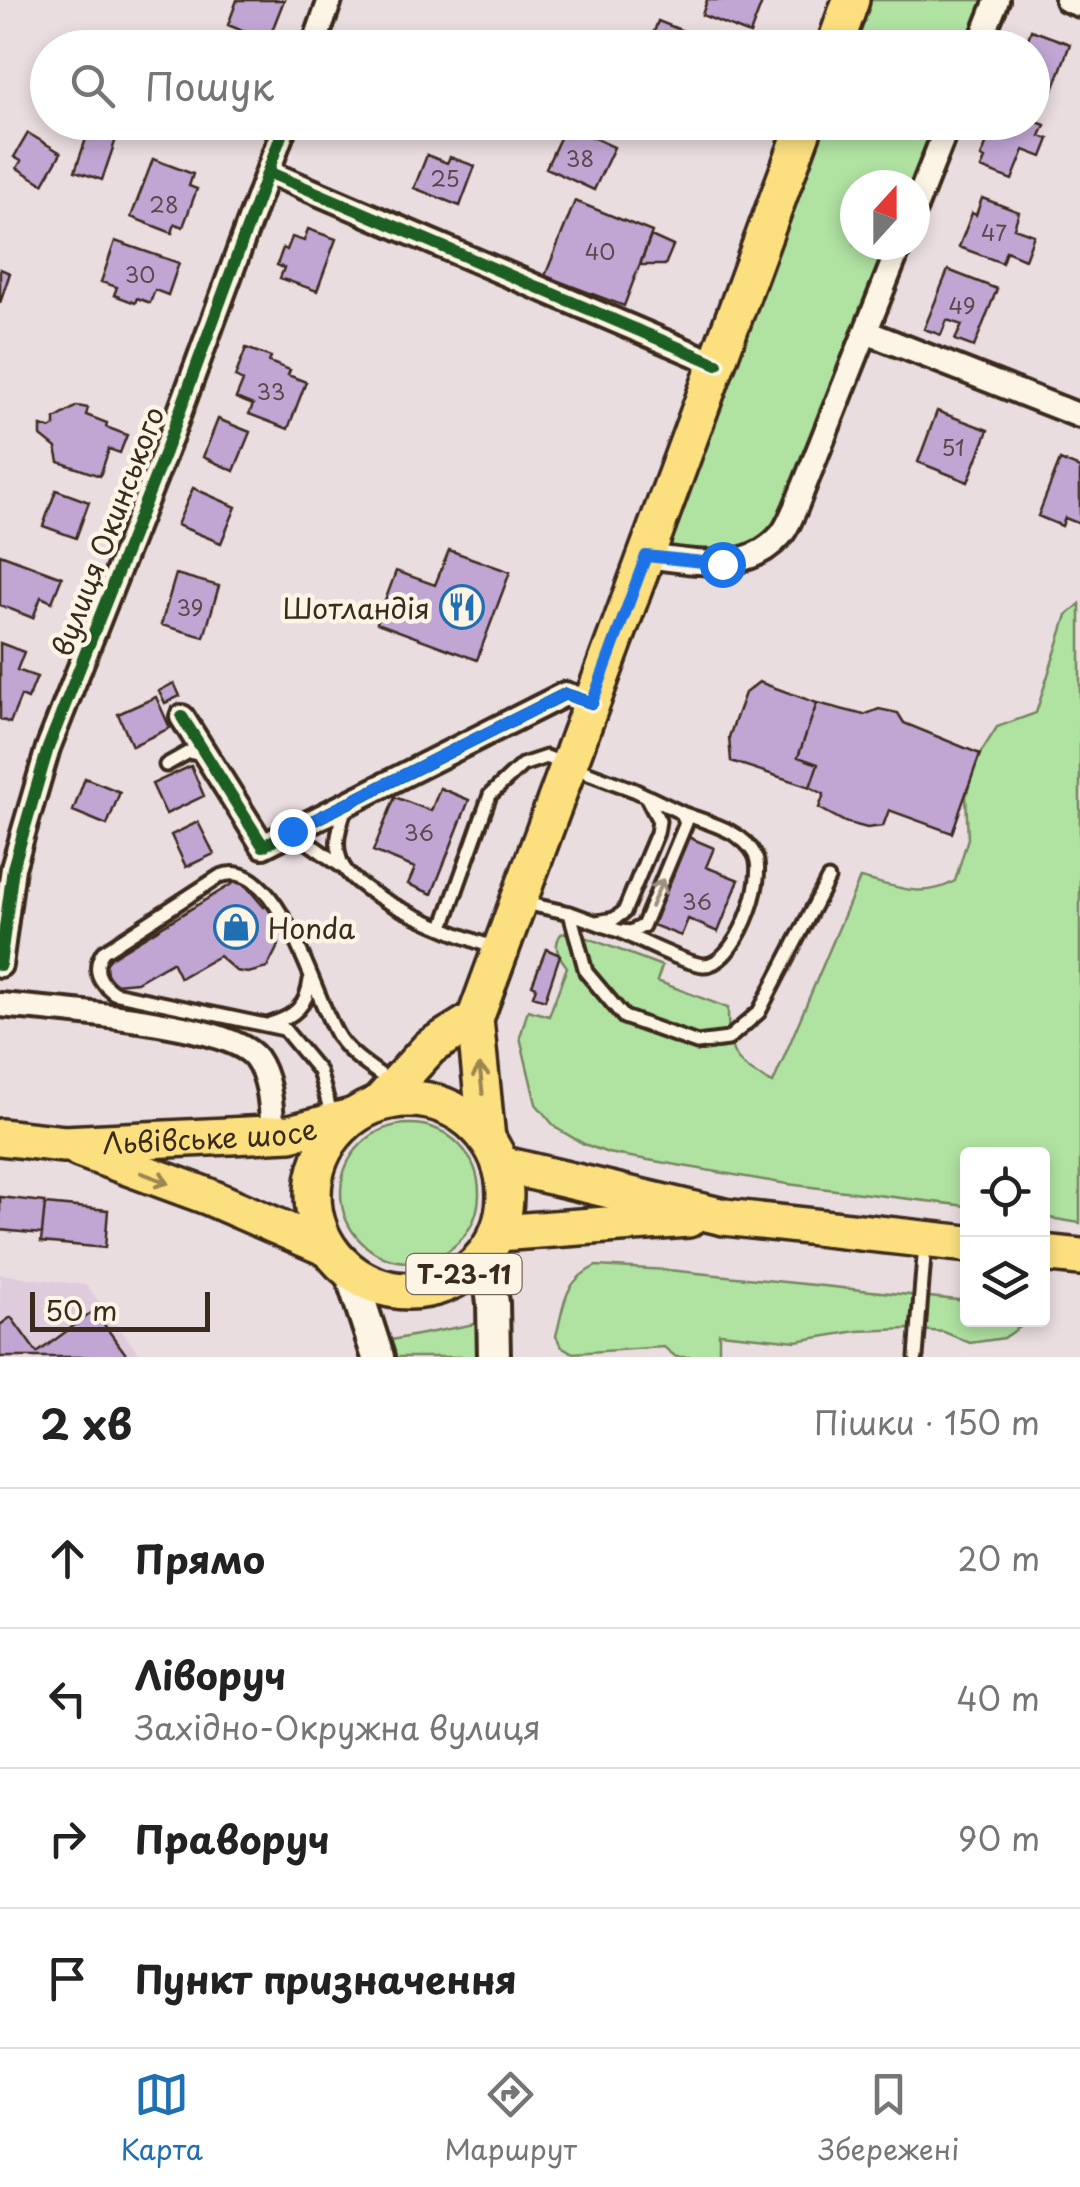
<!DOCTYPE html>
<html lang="uk">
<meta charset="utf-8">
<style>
body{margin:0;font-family:"Playpen Sans",sans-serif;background:#f2f2f2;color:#222}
.controls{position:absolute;right:30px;bottom:30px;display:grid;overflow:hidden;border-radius:10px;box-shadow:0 5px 15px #0003}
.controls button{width:90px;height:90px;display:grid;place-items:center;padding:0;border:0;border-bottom:2px solid #e0e0e0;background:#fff;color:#222;font:50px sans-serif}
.compass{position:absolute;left:840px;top:170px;width:90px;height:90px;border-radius:50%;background:#fff;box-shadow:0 5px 15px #0003;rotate:21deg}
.scale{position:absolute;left:30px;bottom:25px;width:180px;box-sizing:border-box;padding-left:10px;border:5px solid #3b2a1e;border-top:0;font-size:28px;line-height:35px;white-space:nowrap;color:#3b2a1e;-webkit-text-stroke:8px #fcf5e5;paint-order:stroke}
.stop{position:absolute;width:30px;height:30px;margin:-22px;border:8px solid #1a73e8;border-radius:50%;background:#fff}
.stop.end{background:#1a73e8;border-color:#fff;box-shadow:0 2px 10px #0008}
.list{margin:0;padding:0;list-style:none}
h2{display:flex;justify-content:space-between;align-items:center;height:130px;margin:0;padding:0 40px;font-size:42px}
h2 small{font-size:32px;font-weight:400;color:#767676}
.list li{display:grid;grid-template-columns:65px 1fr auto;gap:30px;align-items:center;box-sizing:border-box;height:140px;padding:0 40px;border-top:2px solid #e0e0e0}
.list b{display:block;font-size:38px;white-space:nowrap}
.list p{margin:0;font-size:32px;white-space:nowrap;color:#767676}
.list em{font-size:32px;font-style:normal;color:#767676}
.icon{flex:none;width:55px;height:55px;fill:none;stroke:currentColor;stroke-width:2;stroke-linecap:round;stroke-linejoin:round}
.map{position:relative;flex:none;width:1080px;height:1357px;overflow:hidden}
.search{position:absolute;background:#fff;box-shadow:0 5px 15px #0003;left:30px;right:30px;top:30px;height:110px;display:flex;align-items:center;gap:25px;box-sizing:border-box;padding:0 35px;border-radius:55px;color:#767676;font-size:38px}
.sheet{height:690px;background:#fff}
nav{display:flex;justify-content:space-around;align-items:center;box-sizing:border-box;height:140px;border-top:2px solid #e0e0e0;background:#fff;font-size:28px;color:#767676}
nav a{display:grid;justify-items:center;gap:5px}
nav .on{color:#1f6fb2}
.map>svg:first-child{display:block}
.built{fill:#deccdc}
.green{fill:#b0e2a2;stroke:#768660;stroke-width:2.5}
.building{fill:#c1a6d4;stroke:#3b2a1e;stroke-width:2.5}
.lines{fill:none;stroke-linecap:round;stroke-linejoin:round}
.service-casing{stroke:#3b2a1e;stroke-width:19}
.minor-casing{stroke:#3b2a1e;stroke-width:30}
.secondary-casing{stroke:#3b2a1e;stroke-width:38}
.primary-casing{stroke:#3b2a1e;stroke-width:42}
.service{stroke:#fcf5e5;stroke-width:11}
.minor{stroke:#fcf5e5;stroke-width:22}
.secondary{stroke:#fcf5e5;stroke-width:30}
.primary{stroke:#fce080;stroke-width:35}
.cycleway-casing{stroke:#fcf5e5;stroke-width:19}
.cycleway{stroke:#1b5e20;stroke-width:12}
.oneway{stroke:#9c9082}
.oneway2{stroke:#9c854f}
.route{stroke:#1a73e8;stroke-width:12}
.labels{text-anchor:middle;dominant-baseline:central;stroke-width:9;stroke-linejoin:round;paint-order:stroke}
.number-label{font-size:22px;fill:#5c494c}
.shield{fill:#fcf5e5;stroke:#75675a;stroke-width:2.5}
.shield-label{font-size:25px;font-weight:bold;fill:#3b2a1e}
.street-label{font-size:28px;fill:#3b2a1e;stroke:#fcf5e5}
.poi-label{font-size:28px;fill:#3b2a1e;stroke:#fcf5e5;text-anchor:end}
</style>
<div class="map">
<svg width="1080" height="1357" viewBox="0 0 1080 1357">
<rect width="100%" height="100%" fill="#eadde0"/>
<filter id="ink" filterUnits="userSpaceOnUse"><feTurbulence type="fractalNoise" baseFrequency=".01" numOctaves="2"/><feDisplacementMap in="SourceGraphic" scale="20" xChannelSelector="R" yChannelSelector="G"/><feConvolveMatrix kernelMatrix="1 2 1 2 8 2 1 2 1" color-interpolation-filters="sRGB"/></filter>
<g filter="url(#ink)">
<path class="built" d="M0,1274l86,11 56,72h-142z"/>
<path class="green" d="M863,0h123l-19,47 -121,1z
M818,123h119l-24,62h-58v60h34l-103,259c-30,58 -68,50 -125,44z
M1080,604v619l-37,-6 -1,-63h-74l-1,52 -180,-22 -179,-31 -24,-9 -28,-16 -20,-24 -16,-67 8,-27 21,6 18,-49c-8,-11 -15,-20 -6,-33l11,-2 90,34 -5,15 71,27c0,44 3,55 45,75l87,-205c35,8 63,22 95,3l13,-43 -2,-42 12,-39 19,-30 39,-14 31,-98z
M341 1193a69 69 0 1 1 138 0a69 69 0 1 1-138 0Z
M596,1266l72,4 299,31 1,19h58v3l-22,15 -34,5 -26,-11 -36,-3 -51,2 -61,10 -77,-8v24h-43l-12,-10 -91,6 -12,-7 -5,-10c9,-33 7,-54 40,-70z
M485,1322l-7,35h-82l-10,-16z"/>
<path class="building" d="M237,0h47l-16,41 -40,-16z
M707,0h56l-13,34 -48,-19z
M658,21l43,17 -4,10h-49z
M1031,30l39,14 -18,49 -20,-8v-37h-7z
M1032,120l13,5 -5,11 9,3 -7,18 -18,-7 -12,30 -31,-12 4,-9 -4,-2 14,-35z
M566,125l48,22 -20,43 -48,-22z
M89,130l27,9 -14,41 -27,-9z
M28,133l33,20 -18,31 -26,-16 4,-7 -7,-4z
M427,155l20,8 3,-6 25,9 -15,40 -46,-18z
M153,159l40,15 -4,12 8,3 -14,38 -8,-3 -3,9 -41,-16z
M982,198l37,14 -5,16 20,7 -9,24 -19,-8 -4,12 -43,-16 13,-34 4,2z
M575,201l77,31 -28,74 -79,-30z
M308,229l28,10 -19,52 -37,-13 4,-10 -7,-3 6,-17 4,2 5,-13 12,4z
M651,236l22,10 -8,19h-25z
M115,241l64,22 -11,32 -13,-5 -5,13 -13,-5 -2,5 -21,-8 3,-8 -16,-5z
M0,269l10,4 -10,30z
M948,270l49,19 -23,58 -19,-7 7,-15 -15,-5 -6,15 -17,-6z
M246,348l25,9 -2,5 21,8 -2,5 18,7 -18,47 -39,-15 4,-9 -17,-7 7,-17 -8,-4z
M77,406l11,2 -2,7 21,8 -1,4 21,8 -7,18 -11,-4 -9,27 -41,-14 -3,-14 -15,-12v-10l9,3 5,-3v-7z
M937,411l51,19 -20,52 -50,-20z
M218,419l32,13 -16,39 -31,-14z
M1060,460l20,8v56l-15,-6 -3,8 -24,-10z
M193,488l43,19 -15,36 -44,-18z
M56,490l33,12 -13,36 -33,-12z
M449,550l61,22 -33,88 -100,-37 19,-52 39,14z
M0,554l62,23 -10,25 -11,-5 -8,21 -33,-13z
M176,574l43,12 -15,51 -43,-12z
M0,643l24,9 -7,18 20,7 -9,22 -7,-3 -11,27 -10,-4z
M759,682l58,21 -19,54 20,7 -8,23 -79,-26 -2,-24 16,-44z
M174,683l6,13 -15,7 -6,-12z
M156,697l14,31 -38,18 -14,-32z
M817,703l47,12 15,-6 19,4 6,10 76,31 -28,79 -63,-23 -6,16 -16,2 -22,-6 -26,-14 5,-14 -14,-7 8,-23 -20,-7z
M191,766l13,30 -38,18 -14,-30z
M85,778l35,14 -13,33 -34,-14z
M440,788l29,12 -37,94 -24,-10 7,-16 -42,-17 22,-54 36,14z
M198,822l16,32 -28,13 -15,-32z
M688,837l26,11 -8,19 33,13 -21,52 -30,-13 -7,17 -28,-11z
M240,879l24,28 6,-4 9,15 -8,6 6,8 2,12 -12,24 -19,5 -12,-2 -17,-15 -39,22 -8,-16 -35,20 -22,2 -8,-6 -1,-14 6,-7z
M546,949l14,6 -15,45 -12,-4 3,-9 -4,-2z
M0,1197l45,5 -3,32 -42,-4z
M45,1204l63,6 -3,38 -64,-6z
M94,1311l34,46h-128v-32l11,-8 26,36z"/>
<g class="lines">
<g class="service-casing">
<path id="service" d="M166,765l23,-13 14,3
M346,806c-6,20 -14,39 -3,60 17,32 119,71 155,83
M292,831l49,35
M570,913l16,59 38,45 73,26 31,-4 31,-27 69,-133
M597,922l17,-3 10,-7 33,-79 2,-12 -11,-21
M443,927l47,-132 32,-30 24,-8 88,33 48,23 4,10 -43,103 -12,6 -12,-1 -49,-18 -46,-10
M623,933c19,8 61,30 80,32 32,2 64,-85 52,-110 -12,-25 -50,-33 -73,-42
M270,1024c24,-7 37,-18 40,-44
M332,1116l-13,-45 -35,-42 -170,-36c-15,-11 -22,-24 -11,-41l117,-76c59,-23 95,126 119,162 12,18 36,32 53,45
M916,1357l9,-113"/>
</g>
<g class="minor-casing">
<path id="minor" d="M1067,0l13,5
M313,48l17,-48
M978,48l19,-48
M268,172l449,192
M915,208l34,-86
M866,332l214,84
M646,556c44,5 100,19 134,-20 7,-7 11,-19 15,-27l105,-264
M182,717l81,129 302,-152 27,9
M0,965l13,-97 35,-120 117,-296 121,-330
M0,1005c50,5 228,16 256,53 15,21 15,52 17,75"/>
</g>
<g class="secondary-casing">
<path id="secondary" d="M486,1253l7,50 1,54
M350,1271l28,86"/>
</g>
<g class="primary-casing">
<g id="primary">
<path d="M834,48l17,-48"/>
<circle cx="409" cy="1195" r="96"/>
<path d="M379,1103l51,-56 45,-28"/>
<path id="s1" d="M0,1137l64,7 226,-11 61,-16"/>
<path d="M487,1139l-12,-120 331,-897"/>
<path d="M79,1149l128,47 122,53"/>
<path d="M500,1164l224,53 244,27"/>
<path d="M498,1233l190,-14"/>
<path d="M1042,1253l38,4"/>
</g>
</g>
<use href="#service" class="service"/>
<use href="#minor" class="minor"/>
<use href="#secondary" class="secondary"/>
<use href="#primary" class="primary"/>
<g class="cycleway-casing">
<path id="cycleway" d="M268,172l449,192
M182,717l81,129 302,-152 27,9
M0,965l13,-97 35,-120 117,-296 121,-330"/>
</g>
<use href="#cycleway" class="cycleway"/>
</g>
<defs><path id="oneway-shaft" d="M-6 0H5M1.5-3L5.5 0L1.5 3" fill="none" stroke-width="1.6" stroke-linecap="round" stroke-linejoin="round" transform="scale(2.5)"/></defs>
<use class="oneway" href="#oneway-shaft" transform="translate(657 893) rotate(-67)"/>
<g class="oneway2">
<use href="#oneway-shaft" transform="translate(481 1079) rotate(-96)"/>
<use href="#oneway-shaft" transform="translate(155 1178) rotate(21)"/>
</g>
</g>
<g class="lines" filter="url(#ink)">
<path class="route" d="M292,831l273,-137 27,9 54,-147 76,8"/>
</g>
<defs>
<g id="restaurant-ring" transform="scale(2.25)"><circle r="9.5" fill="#fcf5e5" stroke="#1f6fb2" stroke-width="1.5"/><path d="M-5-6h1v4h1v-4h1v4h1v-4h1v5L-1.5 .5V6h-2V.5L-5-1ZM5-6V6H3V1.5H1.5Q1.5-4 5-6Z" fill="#1f6fb2"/></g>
<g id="shop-ring" transform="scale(2.25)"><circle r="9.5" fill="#fcf5e5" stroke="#1f6fb2" stroke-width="1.5"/><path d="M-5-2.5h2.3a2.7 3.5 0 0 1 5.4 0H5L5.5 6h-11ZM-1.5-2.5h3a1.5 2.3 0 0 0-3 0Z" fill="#1f6fb2"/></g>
</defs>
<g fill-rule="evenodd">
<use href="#restaurant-ring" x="462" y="607"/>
<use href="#shop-ring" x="236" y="927"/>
</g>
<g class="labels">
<g class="number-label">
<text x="580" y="157">38</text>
<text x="445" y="177">25</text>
<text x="164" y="203">28</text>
<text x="994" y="231">47</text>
<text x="600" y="250">40</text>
<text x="140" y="273">30</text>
<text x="962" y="304">49</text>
<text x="271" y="390">33</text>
<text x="953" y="446">51</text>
<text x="190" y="606">39</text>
<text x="419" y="831">36</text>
<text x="697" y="900">36</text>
</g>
<rect class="shield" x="406.5" y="1254" width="115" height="40" rx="8"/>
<g class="shield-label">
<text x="464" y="1274">Т-23-11</text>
</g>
<g class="street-label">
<text transform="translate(107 531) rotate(-69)">вулиця Окинського</text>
<text stroke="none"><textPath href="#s1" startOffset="210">Львівське шосе</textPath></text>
</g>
<g class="poi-label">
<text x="430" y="607">Шотландія</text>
<text x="268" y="927" text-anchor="start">Honda</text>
</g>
</g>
</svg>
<div class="controls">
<button><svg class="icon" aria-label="locate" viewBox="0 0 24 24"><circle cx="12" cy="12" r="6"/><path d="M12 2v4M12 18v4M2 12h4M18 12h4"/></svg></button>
<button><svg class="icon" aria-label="layers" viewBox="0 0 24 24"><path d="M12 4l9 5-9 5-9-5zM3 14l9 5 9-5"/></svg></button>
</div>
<svg class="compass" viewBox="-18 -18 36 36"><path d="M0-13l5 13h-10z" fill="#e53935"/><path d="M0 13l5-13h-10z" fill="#767676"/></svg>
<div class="scale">50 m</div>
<div class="stop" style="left:722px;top:564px"></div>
<div class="stop end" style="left:292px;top:831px"></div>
<div class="search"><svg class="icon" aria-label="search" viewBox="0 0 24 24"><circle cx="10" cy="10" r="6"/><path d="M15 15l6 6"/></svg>Пошук</div>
</div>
<section class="sheet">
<h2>2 хв<small>Пішки · 150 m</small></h2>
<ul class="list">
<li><svg class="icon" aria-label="ahead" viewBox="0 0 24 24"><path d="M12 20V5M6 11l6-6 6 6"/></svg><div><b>Прямо</b></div><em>20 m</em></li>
<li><svg class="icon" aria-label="left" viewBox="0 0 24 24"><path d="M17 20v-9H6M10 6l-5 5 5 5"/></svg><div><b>Ліворуч</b><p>Західно-Окружна вулиця</p></div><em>40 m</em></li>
<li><svg class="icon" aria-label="right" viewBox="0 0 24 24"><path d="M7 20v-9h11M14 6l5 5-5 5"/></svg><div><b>Праворуч</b></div><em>90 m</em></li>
<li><svg class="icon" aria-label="arrive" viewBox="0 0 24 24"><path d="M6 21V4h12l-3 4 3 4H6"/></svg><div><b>Пункт призначення</b></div></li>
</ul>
</section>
<nav>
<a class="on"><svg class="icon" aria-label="map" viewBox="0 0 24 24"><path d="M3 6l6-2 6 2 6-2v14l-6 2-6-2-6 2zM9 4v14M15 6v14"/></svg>Карта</a>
<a><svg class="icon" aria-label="directions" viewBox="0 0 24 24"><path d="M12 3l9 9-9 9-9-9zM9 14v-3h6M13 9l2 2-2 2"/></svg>Маршрут</a>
<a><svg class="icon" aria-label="saved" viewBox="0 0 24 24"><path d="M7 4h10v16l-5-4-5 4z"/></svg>Збережені</a>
</nav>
